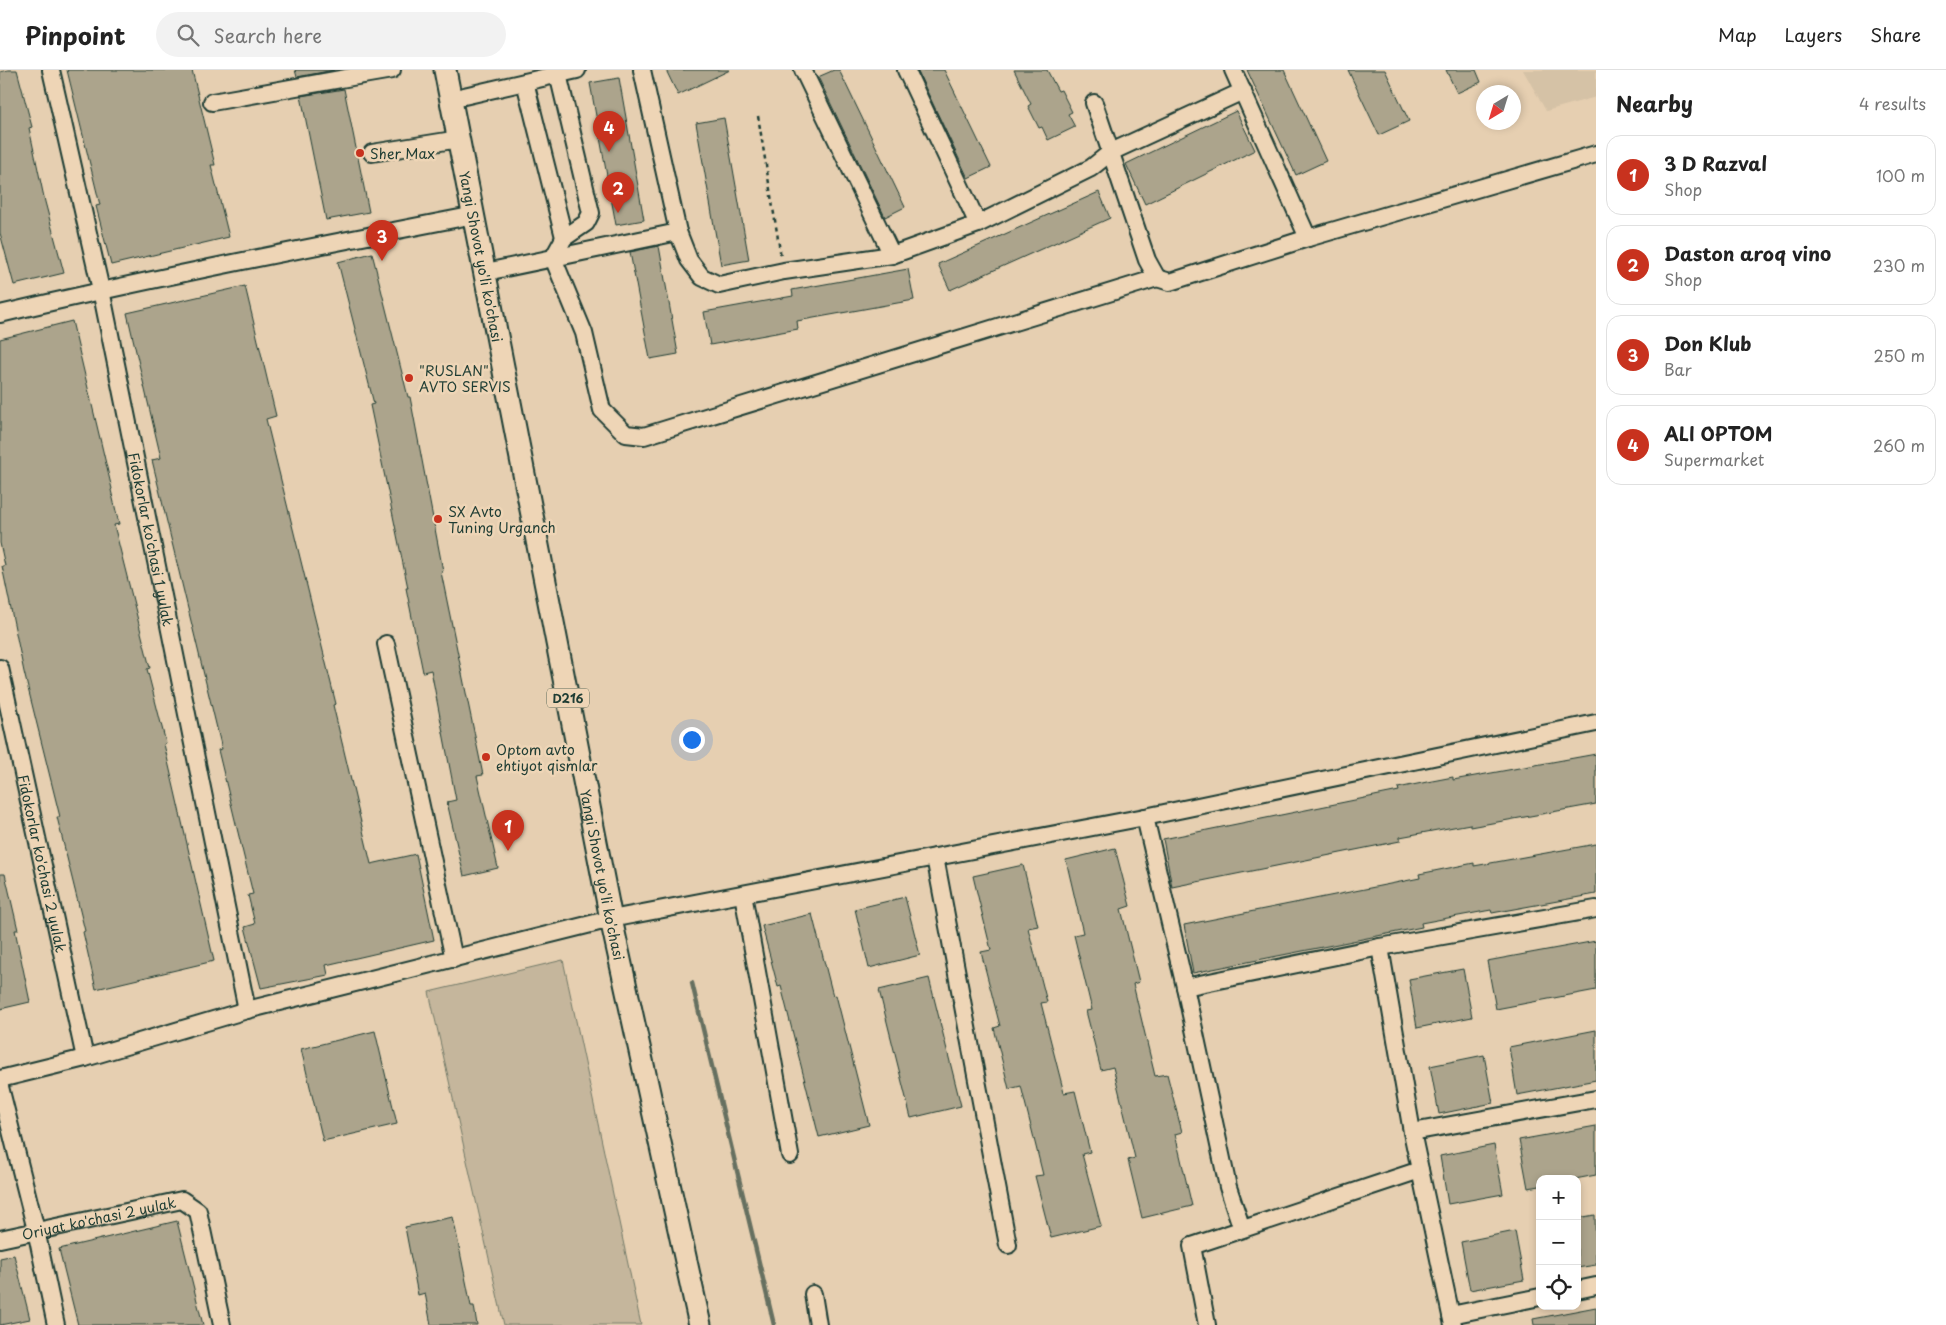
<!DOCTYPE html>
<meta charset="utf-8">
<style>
body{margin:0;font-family:"Playpen Sans",sans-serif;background:#f2f2f2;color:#222}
.controls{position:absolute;right:15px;bottom:15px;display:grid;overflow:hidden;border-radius:10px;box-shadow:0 2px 8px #0003}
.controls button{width:45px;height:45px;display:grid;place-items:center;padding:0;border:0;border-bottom:1px solid #e0e0e0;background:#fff;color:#222;font:25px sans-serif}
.compass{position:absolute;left:1476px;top:15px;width:45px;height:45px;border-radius:50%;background:#fff;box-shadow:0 2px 8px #0003;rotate:218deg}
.you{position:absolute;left:691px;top:669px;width:18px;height:18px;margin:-12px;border:4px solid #fff;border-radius:50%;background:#1a73e8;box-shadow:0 0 0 8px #1a73e833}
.badge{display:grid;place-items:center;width:32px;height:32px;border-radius:50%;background:#c8321e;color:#fff;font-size:16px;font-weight:700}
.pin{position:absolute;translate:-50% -41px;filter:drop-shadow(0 1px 2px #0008)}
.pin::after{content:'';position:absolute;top:26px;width:18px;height:15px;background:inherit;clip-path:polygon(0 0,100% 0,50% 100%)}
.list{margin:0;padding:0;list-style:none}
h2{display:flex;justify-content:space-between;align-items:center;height:65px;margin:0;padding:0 20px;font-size:21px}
h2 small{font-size:16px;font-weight:400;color:#767676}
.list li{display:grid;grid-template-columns:32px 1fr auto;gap:15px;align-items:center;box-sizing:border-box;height:80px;margin:0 10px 10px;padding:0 10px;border:1px solid #e0e0e0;border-radius:15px}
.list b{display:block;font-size:19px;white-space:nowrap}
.list p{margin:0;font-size:16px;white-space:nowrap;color:#767676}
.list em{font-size:16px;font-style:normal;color:#767676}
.icon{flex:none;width:28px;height:28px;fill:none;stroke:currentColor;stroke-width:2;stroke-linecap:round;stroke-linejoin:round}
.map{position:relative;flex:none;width:1596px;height:1255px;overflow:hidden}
header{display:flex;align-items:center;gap:30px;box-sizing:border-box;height:70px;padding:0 25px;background:#fff;border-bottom:1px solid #e0e0e0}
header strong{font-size:24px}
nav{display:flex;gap:28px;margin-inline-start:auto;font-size:18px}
.search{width:350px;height:45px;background:#f2f2f2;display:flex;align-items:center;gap:12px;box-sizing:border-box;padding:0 18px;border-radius:28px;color:#767676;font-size:19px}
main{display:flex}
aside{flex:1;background:#fff}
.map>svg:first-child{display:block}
.built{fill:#d5c2a6}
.green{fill:#c5b69c;stroke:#727a68}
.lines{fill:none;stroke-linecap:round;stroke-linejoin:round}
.stream{stroke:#667060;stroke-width:4.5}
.building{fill:#aca48c;stroke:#1f3d34}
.minor-casing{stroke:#1f3d34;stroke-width:20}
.major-casing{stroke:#1f3d34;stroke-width:25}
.path{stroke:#1f3d34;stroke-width:2.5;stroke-dasharray:4 4;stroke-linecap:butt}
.minor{stroke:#eed5b6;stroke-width:16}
.major{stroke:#eed5b6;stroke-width:21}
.poi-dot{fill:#c8321e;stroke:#eed5b6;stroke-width:2}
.labels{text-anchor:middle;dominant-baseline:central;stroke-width:5;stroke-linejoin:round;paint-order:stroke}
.shield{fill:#eed5b6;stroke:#5d6b5b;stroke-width:1}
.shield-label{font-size:12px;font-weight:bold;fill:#1f3d34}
.poi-label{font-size:14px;fill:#1f3d34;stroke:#eed5b6;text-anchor:start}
.street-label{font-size:14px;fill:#1f3d34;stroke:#eed5b6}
</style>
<header>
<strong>Pinpoint</strong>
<div class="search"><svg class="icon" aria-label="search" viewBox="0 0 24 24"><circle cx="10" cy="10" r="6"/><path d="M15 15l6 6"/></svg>Search here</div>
<nav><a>Map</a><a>Layers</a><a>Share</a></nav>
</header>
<main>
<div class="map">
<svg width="1596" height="1255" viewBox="0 0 1596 1255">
<rect width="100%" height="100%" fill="#e6cfb1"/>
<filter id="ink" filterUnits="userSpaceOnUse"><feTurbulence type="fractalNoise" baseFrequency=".02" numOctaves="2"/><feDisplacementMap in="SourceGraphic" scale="10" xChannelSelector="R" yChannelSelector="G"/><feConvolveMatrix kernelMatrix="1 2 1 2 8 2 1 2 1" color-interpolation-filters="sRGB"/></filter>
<g filter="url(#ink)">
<path class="built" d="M1523,0h73v27l-50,14z"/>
<path class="green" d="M563,890l78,365h-137l-75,-333z"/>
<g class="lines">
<path class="stream" d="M692,913l82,342"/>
</g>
<path class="building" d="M8,0h9l15,57 -3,1 16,74 19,71 -50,12 -14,-52v-161z
M67,0h125l23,95h-4l18,72 -118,28 -15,-59 4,-1z
M295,0h39l-37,7z
M666,0h64l-52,25z
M834,0h5l66,137 -20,10 -67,-140z
M917,0h27l47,97 -23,11z
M1014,0h33l11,21 3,-1 11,22 -4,2 7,13 -27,13 -6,-13 -3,1 -11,-22 3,-2z
M1247,0h37l42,91 -30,14z
M1348,0h37l24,51 -30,14z
M1446,0h30l5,12 -24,11z
M619,8l25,142 -28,5 -26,-142z
M344,19l25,123 -43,8 -25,-124z
M1236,41l19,39 -110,54 -19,-40z
M724,48l25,142 -28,5 -25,-142z
M1099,122l11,26 -160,72 -12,-26z
M659,176l19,108 -28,5 -20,-107z
M372,183l36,144h2l33,174 -2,1 42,203 -6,1 21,92 -34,8 -17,-74 9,-2 -25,-130 -8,2 -17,-84h2l-38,-183 4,-1 -36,-142z
M908,199l6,31 -117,21 1,8 -88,16 -6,-33 89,-16 -1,-6z
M245,216l31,130 -10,3 70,285 -3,1 38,159 45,-10 18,86 -108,25 2,10 -67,13 -16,-61 10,-3 -7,-29 5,-1 -35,-144 4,-1 -70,-289 9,-2 -34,-145z
M72,251l40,168 -1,1 8,34 -5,1 36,143 -3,1 19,74 -2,1 50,217 -118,28 -13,-57 2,-1 -28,-114h3l-36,-145 -22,-106h3l-5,-23v-204z
M1596,684v50l-126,23v-3l-38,7 -32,6v4l-228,46 -9,-48 236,-48 -1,-3 29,-6 26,-5v3z
M1596,774v50l-104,19 -1,-3 -38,7 -32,6 1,4 -229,46 -9,-48 236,-47 -1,-4 55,-11v3z
M1115,778l15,58 -9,3 18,73 -6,2 22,92 12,-2 15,58 -7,2 17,72 -50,12 -14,-58 7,-2 -22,-91 -12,3 -15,-59 6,-1 -18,-75 9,-2 -17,-73z
M1023,795l15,61 -10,2 19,74 -6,1 23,90 11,-2 15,61 -8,2 19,72 -50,12 -16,-62 8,-1 -22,-89 -12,3 -15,-61 6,-2 -19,-74 10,-2 -18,-74z
M0,804h5l13,56h-3l15,72 -30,7z
M905,827l15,58 -51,13 -14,-59z
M812,844l21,82 3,-1 33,130 -50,12 -38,-151 -3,1 -16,-61z
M1596,871v49l-100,19 -9,-48z
M1463,899l9,48 -55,11 -8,-49z
M929,908l32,128 -50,12 -32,-128z
M1596,960v50l-79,15 -8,-48z
M375,961l22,93 -74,17 -22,-92z
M1484,985l9,48 -54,11 -9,-48z
M1596,1056v49l-21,4h-35v7l-12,2 -9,-48z
M1494,1075l9,49 -55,10 -8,-48z
M1595,1145l1,50 -19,3v-50z
M453,1147l18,89h3l3,19h-46l-6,-32 -7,2 -13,-68z
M177,1151l26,104h-125l-19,-76z
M1515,1161l9,49 -54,10 -9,-48z
M14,1185l16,64 -30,6v-67z
M1596,1237v18h-62l-1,-6z"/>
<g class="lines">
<g class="minor-casing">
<g id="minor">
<path id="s1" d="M51,0l50,220 146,720"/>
<path d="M362,0l1,5 29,-5"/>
<path d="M642,0l36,162"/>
<path d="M803,0l89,185"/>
<path d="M906,0l72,154"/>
<path d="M558,4l33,139 -5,10 -22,15 -11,20 31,75 18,77 24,24 18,2 513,-158"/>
<path d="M525,12l39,155"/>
<path d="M451,29l126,-29"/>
<path d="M212,32l151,-27"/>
<path d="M1094,33l53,157 10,18 13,4 138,-44 -75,-168"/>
<path d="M372,83l87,-14"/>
<path d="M1308,168l288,-84"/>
<path d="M486,202l192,-40 11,28 13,17 17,8 65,-14 108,-16 86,-31 113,-56 20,-16 132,-61"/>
<path d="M0,244c157,-37 316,-68 475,-99"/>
<path d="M386,574l68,315"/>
<path id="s2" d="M0,598l85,390"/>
<path d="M1145,747l40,170 43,200 14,42"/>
<path d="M935,787l73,388"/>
<path d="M743,824l47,261"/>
<path d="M1380,877l32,185 41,193"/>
<path d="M1185,917l195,-40 216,-38"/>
<path d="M0,1009l85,-21 162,-48 364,-91 534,-102 451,-94"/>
<path d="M0,1017l36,143 20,95"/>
<path d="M1412,1062l184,-33"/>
<path id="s3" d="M0,1169l182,-39 16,11 24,114"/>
<path d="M1577,1220l19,-4"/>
<path d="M813,1224l5,31"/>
<path d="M1451,1245l89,-18"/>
<path d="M1207,1255l-15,-79 228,-76"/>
</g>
</g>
<g class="major-casing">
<g id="major">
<path id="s4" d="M445,0l166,849 89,406"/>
</g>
</g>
<path class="path" d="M758,46l23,141"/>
<use href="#minor" class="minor"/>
<use href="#major" class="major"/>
</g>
</g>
<g class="poi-dot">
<circle cx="360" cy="83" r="5"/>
<circle cx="409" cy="308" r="5"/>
<circle cx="438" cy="449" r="5"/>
<circle cx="486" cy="687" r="5"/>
</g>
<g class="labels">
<rect class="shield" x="547" y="618.5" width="42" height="19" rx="4"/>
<g class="shield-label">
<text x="568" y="628">D216</text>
</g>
<g class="poi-label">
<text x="370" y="83">Sher Max</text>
<text x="419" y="300">"RUSLAN"<tspan x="419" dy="16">AVTO SERVIS</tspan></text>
<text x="448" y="441">SX Avto<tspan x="448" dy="16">Tuning Urganch</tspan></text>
<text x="496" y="679">Optom avto<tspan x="496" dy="16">ehtiyot qismlar</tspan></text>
</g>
<g class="street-label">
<text stroke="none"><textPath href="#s4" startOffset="190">Yangi Shovot yo'li ko'chasi</textPath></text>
<text stroke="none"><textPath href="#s1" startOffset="480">Fidokorlar ko'chasi 1 yulak</textPath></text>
<text stroke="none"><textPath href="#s2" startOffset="200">Fidokorlar ko'chasi 2 yulak</textPath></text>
<text stroke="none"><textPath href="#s4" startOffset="820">Yangi Shovot yo'li ko'chasi</textPath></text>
<text stroke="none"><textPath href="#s3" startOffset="101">Oriyat ko'chasi 2 yulak</textPath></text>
</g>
</g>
</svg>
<div class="controls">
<button>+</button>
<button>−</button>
<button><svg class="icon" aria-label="locate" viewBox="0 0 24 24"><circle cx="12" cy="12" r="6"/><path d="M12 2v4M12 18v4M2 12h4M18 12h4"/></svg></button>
</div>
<svg class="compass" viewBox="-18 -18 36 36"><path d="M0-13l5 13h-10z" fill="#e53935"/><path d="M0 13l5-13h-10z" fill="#767676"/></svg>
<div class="you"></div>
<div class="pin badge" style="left:508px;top:781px">1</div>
<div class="pin badge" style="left:618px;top:143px">2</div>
<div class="pin badge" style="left:382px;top:191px">3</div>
<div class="pin badge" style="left:609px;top:82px">4</div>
</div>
<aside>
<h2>Nearby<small>4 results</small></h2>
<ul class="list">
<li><span class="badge">1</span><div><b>3 D Razval</b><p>Shop</p></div><em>100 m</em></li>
<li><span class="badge">2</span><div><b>Daston aroq vino</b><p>Shop</p></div><em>230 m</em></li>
<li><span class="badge">3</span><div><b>Don Klub</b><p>Bar</p></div><em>250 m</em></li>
<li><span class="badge">4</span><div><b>ALI OPTOM</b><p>Supermarket</p></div><em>260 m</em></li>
</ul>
</aside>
</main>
